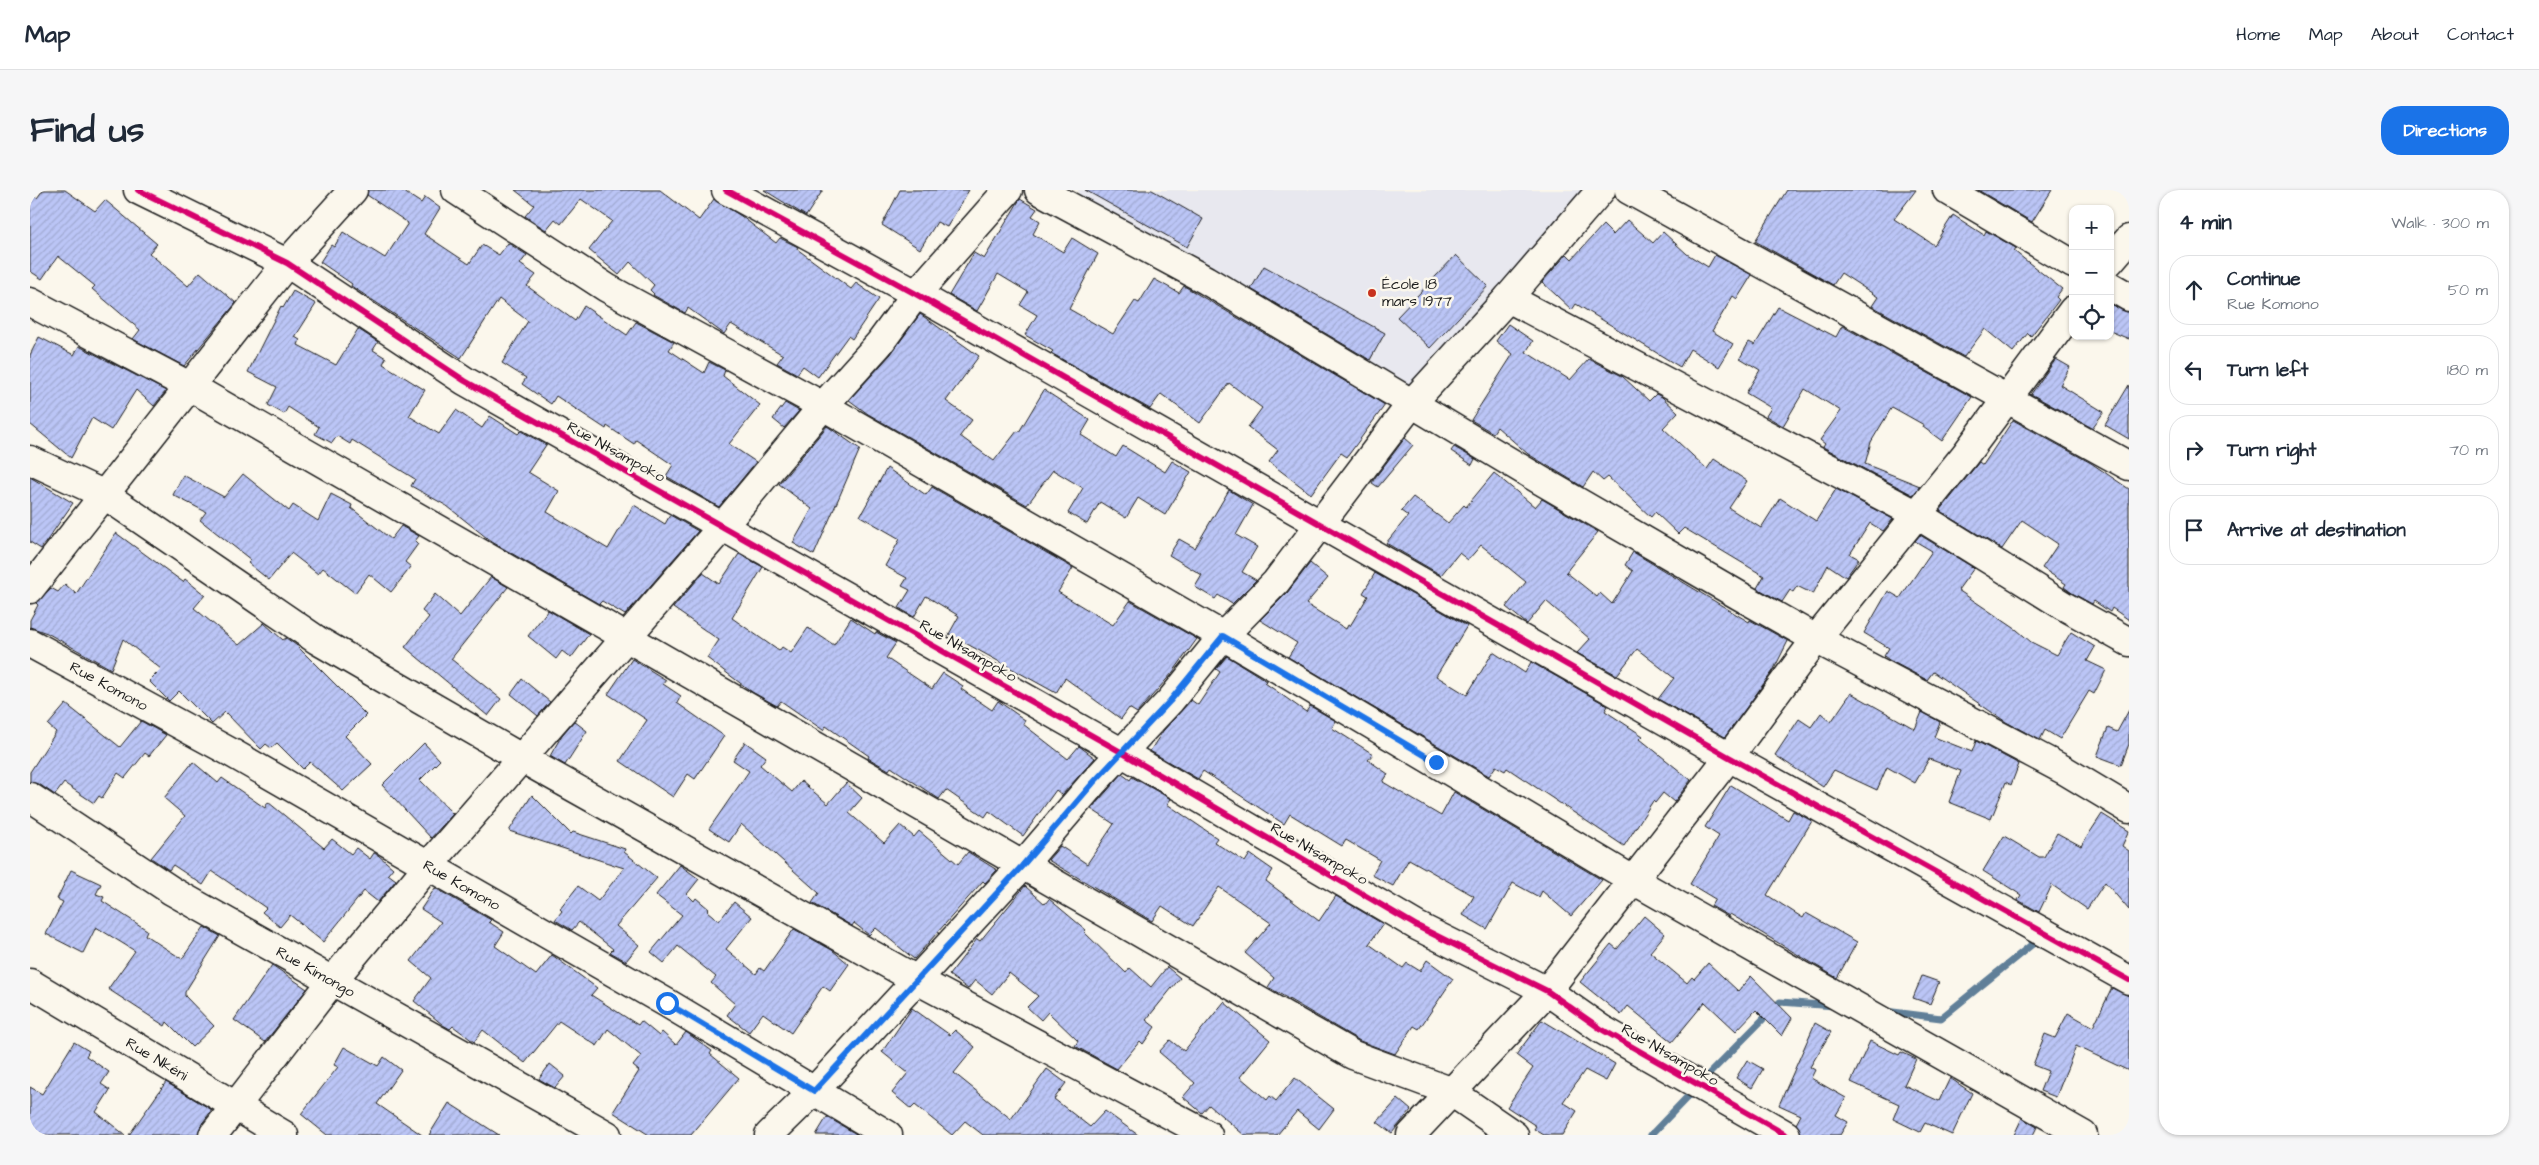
<!DOCTYPE html>
<meta charset="utf-8">
<style>
body{margin:0;font-family:"Architects Daughter",sans-serif;background:#f6f6f7;color:#1f2937}
.controls{position:absolute;right:15px;top:15px;display:grid;overflow:hidden;border-radius:10px;box-shadow:0 1px 4px #0004}
.controls button{width:45px;height:45px;display:grid;place-items:center;padding:0;border:0;border-bottom:1px solid #e0e1e3;background:#fff;color:#1f2937;font:25px sans-serif}
.stop{position:absolute;width:15px;height:15px;margin:-11px;border:4px solid #1a73e8;border-radius:50%;background:#fff}
.stop.end{background:#1a73e8;border-color:#fff;box-shadow:0 1px 5px #0008}
.list{margin:0;padding:0;list-style:none}
h2{display:flex;justify-content:space-between;align-items:center;height:65px;margin:0;padding:0 20px;font-size:21px}
h2 small{font-size:16px;font-weight:400;color:#747a83}
.list li{display:grid;grid-template-columns:32px 1fr auto;gap:15px;align-items:center;box-sizing:border-box;height:70px;margin:0 10px 10px;padding:0 10px;border:1px solid #e0e1e3;border-radius:20px}
.list b{display:block;font-size:19px;white-space:nowrap}
.list p{margin:0;font-size:16px;white-space:nowrap;color:#747a83}
.list em{font-size:16px;font-style:normal;color:#747a83}
.icon{flex:none;width:28px;height:28px;fill:none;stroke:currentColor;stroke-width:2;stroke-linecap:round;stroke-linejoin:round}
.map{position:relative;flex:none;width:2099px;height:945px;overflow:hidden;border-radius:20px}
header{display:flex;align-items:center;gap:30px;box-sizing:border-box;height:70px;padding:0 25px;background:#fff;border-bottom:1px solid #e0e1e3}
header strong{font-size:24px}
nav{display:flex;gap:28px;margin-inline-start:auto;font-size:18px}
.intro{display:flex;align-items:center;justify-content:space-between;box-sizing:border-box;height:120px;padding:0 30px}
h1{margin:0;font-size:35px}
.button{padding:12px 22px;border-radius:20px;background:#1a73e8;color:#fff;font-size:18px;font-weight:700}
main{display:flex;gap:30px;padding:0 30px}
aside{flex:1;background:#fff;border-radius:20px;box-shadow:0 1px 4px #0004}
.map>svg:first-child{display:block}
.built{fill:#e8e8ef}
.lines{fill:none;stroke-linecap:round;stroke-linejoin:round}
.stream{stroke:#607f98;stroke-width:7}
.building{fill:url(#building-hatch);stroke:#1c1c1c}
.minor-casing{stroke:#1c1c1c;stroke-width:31}
.minor{stroke:#fbf7ec;stroke-width:28}
.cycleway-casing{stroke:#fbf7ec;stroke-width:9}
.cycleway{stroke:#d6006c;stroke-width:6}
.route{stroke:#1a73e8;stroke-width:6}
.poi-dot{fill:#c8321e;stroke:#fbf7ec;stroke-width:2}
.labels{text-anchor:middle;dominant-baseline:central;stroke-width:5;stroke-linejoin:round;paint-order:stroke}
.poi-label{font-size:15px;fill:#1c1c1c;stroke:#fbf7ec;text-anchor:start}
.street-label{font-size:15px;fill:#1c1c1c;stroke:#fbf7ec}
</style>
<header>
<strong>Map</strong>
<nav><a>Home</a><a>Map</a><a>About</a><a>Contact</a></nav>
</header>
<div class="intro"><h1>Find us</h1><a class="button">Directions</a></div>
<main>
<div class="map">
<svg width="2099" height="945" viewBox="0 0 2099 945">
<defs>
<pattern id="building-hatch" width="6" height="6" patternUnits="userSpaceOnUse" patternTransform="scale(1.25)"><rect width="6" height="6" fill="#bbc5f6"/><path d="M-1 1l2-2M0 6l6-6M5 7l2-2" fill="none" stroke="#a0a9d2"/></pattern>
</defs>
<rect width="100%" height="100%" fill="#fbf7ec"/>
<filter id="ink" filterUnits="userSpaceOnUse"><feTurbulence type="fractalNoise" baseFrequency=".02" numOctaves="2"/><feDisplacementMap in="SourceGraphic" scale="10" xChannelSelector="R" yChannelSelector="G"/><feConvolveMatrix kernelMatrix="1 2 1 2 8 2 1 2 1" color-interpolation-filters="sRGB"/></filter>
<g filter="url(#ink)">
<path class="built" d="M1048,0h513l-179,196 -332,-187z"/>
<g class="lines">
<path class="stream" d="M1855,821l56,7 94,-76 6,3
M1673,890l77,-78 55,4
M1621,945l43,-45"/>
</g>
<path class="building" d="M13,0h22l30,21 10,-11 52,44 -8,9 39,33 12,-14 36,31 -52,63 -51,-27 7,-9 -48,-41 3,-3 -37,-30 -16,23 -12,-8v-78l7,5z
M338,0h33l20,13 4,-6 15,11 -16,26 45,30 13,-19 17,10 9,-12 19,12 -7,9 16,11 -9,11 48,35 9,-15 43,29 9,-13 38,20 -5,8 35,23 5,-11 16,8 -2,6 37,29 -31,39 27,18 -37,45 -53,-31 7,-11 -37,-25 -2,4 -27,-18 -1,3 -50,-33 -5,8 -29,-20 4,-6 -24,-15 26,-42 -29,-22 -38,59 -110,-72 1,-2 -32,-22 11,-17 3,2 9,-15 42,26 23,-35 -41,-28z
M485,0h145l39,30 15,-21 27,17 35,27 4,-5 18,9 -1,2 54,40 5,-6 23,16 -27,40 -4,-3 -30,41 -15,-11 -6,8 -20,-11 6,-8 -52,-31 -7,10 -36,-26 -3,5 -32,-18 1,-1 -4,-4 4,-5 -24,-23 -11,13 -30,-25 23,-29 -31,-22 -20,25 -6,-5 -9,11 -21,-14 9,-11z
M734,0h59l-17,26z
M870,0h69l-22,37 -10,-5 -17,27 -38,-24z
M1055,0h67l51,29 -16,28z
M1757,0h129l-22,29 40,26 19,-30 31,20 2,-4 30,17 -2,3 48,38 -6,8 3,3 -28,36 -3,-3 -15,19 -28,-23 -21,28 -92,-51 6,-9 -37,-24 -8,12 -78,-44z
M1948,0h74l-20,32z
M990,9l17,10 -5,7 8,5 -7,13 30,18 9,-14 26,16 -29,55 44,25 22,-33 4,2 15,-24 25,14 5,-7 201,119 -38,52 -6,-4 -30,41 -42,-32 9,-12 -30,-23 14,-19 -33,-25 -29,40 -39,-29 -11,15 -99,-56 2,-2 -28,-16 12,-20 -17,-10 8,-13 -30,-18 -21,37 -28,-16 25,-42 10,6z
M1597,30l26,23 10,-11 24,22 21,13 7,-12 37,20 -15,24 -4,-3 -21,35 21,13 -14,23 -29,-18 -10,18 -104,-63 -4,6 -30,-28 25,-28 5,5 31,-34 10,10z
M1426,65l32,31 -58,62 -33,-31z
M1234,76l121,67 -15,27 -119,-71z
M263,101l23,13 -21,33 5,3 -2,5 38,20 22,-36 20,13 -5,8 13,8 -3,6 42,26 -16,26 30,18 17,-24 26,18 8,-12 28,18 3,-3 25,14 -18,27 31,19 -12,21 61,37 26,-44 31,19 5,-9 28,16 -73,84 -23,-14 -3,3 -107,-62 -45,-36 -36,-20 4,-7 -63,-39 -2,4 -13,-8 -5,7 -17,-9 4,-7 -31,-20 -4,7 -16,-9 9,-18 -29,-15 33,-66 2,2z
M2080,114l19,9v26l-19,-8z
M1748,117l58,30 6,-11 130,71 -30,44 -19,-14 1,-2 -32,-18 -21,35 -6,22 55,22 -7,9 -90,-48 2,-3 -5,-4 21,-29 -36,-22 -22,37 -17,-10 5,-8 -25,-15 14,-23 -20,-12 9,-16 6,3z
M890,124l59,42 -33,45 26,19 -12,16 34,25 23,-30 2,1 25,-42 46,30 -9,15 35,22 7,-11 42,26 7,-11 19,11 -26,43 -27,-17 -12,20 -26,-16 -13,22 -19,-11 15,-25 -30,-18 -26,35 -159,-91 -19,-14 42,-46z
M1478,134l25,17 -7,11 44,28 19,-21 33,17 27,25 7,-7 6,3 16,15 -15,16 44,41 7,-10 33,22 -18,27 32,20 19,-30 36,23 20,-32 57,30 -10,12 -13,-8 -20,31 9,5 -13,18 -18,-12 -15,29 -16,-8 -4,6 -3,-2 -8,12 -25,-14 7,-12 -80,-48 -6,6 -23,-22 -4,5 -43,-40 -5,4 -10,-9 -10,15 -55,-33 -31,-27 -4,6 -22,-13 42,-66 -17,-13z
M9,147l35,18 5,-9 87,45 -12,15 -18,-16 -25,40 -19,-12 -21,40 -41,-34v-69z
M2026,169l14,8 -10,18 44,27 -12,16 -61,-34z
M2099,195v54l-24,-14z
M755,213l14,8 -15,17 -11,-9z
M1983,230l78,43 38,26v131l-17,-12 -2,4 -16,-11 -2,3 -20,-11 -8,-6 2,-3 -24,-16 16,-24 -36,-24 -20,29 -62,-38 39,-49 4,3z
M797,236l33,23 -46,106 -21,-12 19,-34 -33,-25z
M1375,248l8,7 -35,42 -6,-4 2,-4z
M1424,257l21,12 -3,6 -21,-14z
M857,278l39,27 6,-8 141,81 -15,24 55,33 17,-24 67,38 -24,33 -36,41 -8,-5 -8,11 -56,-41 -9,15 -107,-59 10,-18 -33,-20 -12,21 -15,-9 11,-18 -8,-4 5,-8 -22,-12 15,-27 -40,-23z
M1464,283l41,34 7,-8 56,33 -32,40 31,25 3,-4 12,11 21,-33 -8,-6 8,-13 116,70 1,-2 38,21 -15,30 -48,66 -67,-38 16,-21 -37,-29 -20,26 -40,-22 13,-14 -44,-38 -19,23 -21,-17 20,-25 -45,-37 -13,15 -9,-7 -18,22 -55,-32 22,-27 -7,-5 12,-14 35,26 16,-18 2,2z
M213,284l46,37 4,-6 25,16 13,-27 21,11 -1,3 40,31 10,-13 18,10 -4,5 3,3 -13,18 6,5 -20,25 -22,-18 -14,19 -32,-25 -5,6 -27,-21 -22,27 -21,-17 3,-3 -51,-40 6,-8 -33,-17 10,-20 41,22z
M0,287l43,26 -32,46 -11,-7z
M1199,300l24,15 -17,30 21,12 -15,25 14,8 -24,24 -14,-9 -3,4 -20,-12 7,-12 -33,-20 10,-16 16,9z
M86,343l67,49 2,-3 20,16 -11,13 45,37 25,-22 19,17 3,-2 10,7 70,70 -21,21 27,28 -29,27 -33,-29 -7,7 -26,-26 -6,5 -5,-4 -5,5 -36,-37 -13,12 -33,-33 -10,10 -20,-20 12,-12 -38,-30 -12,30 -64,-36 -17,-6v-7l8,-15 -2,-2 15,-15 7,4 7,-8 11,10z
M1890,345l54,33 -16,22 59,40 14,12 26,13 14,-23 24,15 -8,14 19,9 -12,24 -5,-3 -29,48 -15,-9 -5,10 -34,-18 -73,-50 -6,8 -38,-20 -5,-4 5,-8 -25,-15 24,-42 12,7 32,-47 -17,-10z
M709,364l24,13 -31,51 47,33 3,-4 9,6 17,-25 26,17 17,-27 24,16 1,-2 20,11 -10,15 46,31 11,-16 20,13 -2,3 31,21 6,-9 27,19 -2,4 45,35 11,-13 16,12 -33,37 -6,-5 -33,46 -34,-25 -4,6 -39,-27 -7,9 -48,-32 -2,3 -21,-12 1,-2 -43,-30 -3,4 -42,-29 -4,5 -25,-14 -45,-34 12,-18 -46,-32 30,-35 16,11z
M1280,373l18,15 -22,26 40,25 2,-4 2,1 18,-30 -5,-3 12,-20 92,53 -31,50 31,19 26,-43 32,21 6,-11 77,44 -3,5 38,25 -3,3 51,41 -17,22 -11,-9 -8,10 -2,-2 -29,45 -117,-78 -2,3 -9,-5 -7,10 -201,-119 9,-14 -37,-23 27,-27z
M461,387l17,10 -57,72 50,40 -13,17 -83,-69 24,-30 -7,-6 13,-17 25,22z
M518,420l41,24 -18,24 -9,-7 -6,8 -28,-23z
M1197,466l40,25 -2,2 41,29 4,-6 26,15 -4,7 41,26 -5,6 20,14 -5,8 58,34 13,-24 148,88 -31,36 -29,-25 -3,6 -26,-14 -26,46 -24,-14 11,-19 -65,-37 -16,27 -21,-11 8,-15 -34,-20 -4,6 -52,-32 -6,10 -81,-53 -5,8 -48,-28 13,-20 28,-31 7,5 22,-33 -4,-3z
M602,469l34,21 -3,4 18,12 -4,7 47,33 -29,43 -7,-5 -15,23 -53,-36 27,-41 -39,-26z
M492,489l28,23 -12,14 -27,-22z
M1821,503l64,36 7,-17 18,10 -6,15 38,15 4,-11 43,23 -8,21 -5,-3 -15,37 -42,-17 12,-31 -32,-12 -14,24 -28,-16 -10,23 -43,-20 -11,17 -48,-32 24,-36 12,8 10,-14 10,9z
M36,514l54,43 21,-26 25,14 -17,21 -4,-3 -20,25 -7,-5 -16,25 -3,-2 -5,7 -30,-20 -9,12 -16,-11 -9,-2v-10l26,-40 -8,-7z
M2099,520v34l-8,21 -24,-9 11,-28 9,4z
M544,531l13,10 -22,34 -15,-9 12,-21z
M715,552l21,15 -6,8 32,27 9,-11 27,23 18,-21 16,15 -13,15 35,30 16,-18 14,12 5,-6 39,33 10,-12 29,18 -12,13 -2,-2 -69,78 -38,-31 -7,7 -15,-12 -2,3 -40,-23 7,-10 -78,-69 -12,18 -20,-13 40,-58 -16,-11z
M394,553l16,17 -20,20 33,34 -22,24 -49,-53z
M163,572l25,21 4,-5 43,30 3,-6 56,46 8,-9 19,15 5,-6 14,11 4,-6 4,2 15,13 -5,6 8,6 -18,22 -14,-11 -41,51 -33,-27 -10,12 -18,-15 4,-4 -54,-37 -9,14 -30,-20 -4,5 -18,-12 34,-42 -21,-18z
M1092,584l8,6 2,-3 39,22 -4,5 50,34 -3,4 31,20 5,-8 23,16 -7,11 53,40 17,-25 47,28 -14,20 34,24 4,-5 13,8 7,-11 26,19 -34,50 -5,-3 -19,28 -35,-13 -92,-54 6,-9 -29,-25 26,-30 -52,-36 -26,39 -31,-20 -10,15 -104,-61 12,-14 27,18 27,-40 -23,-15z
M1701,595l57,35 5,-9 19,10 -45,74 36,23 3,-5 51,29 -20,36 -107,-64 -1,2 -18,-10 4,-7 -25,-15 29,-48 -14,-9z
M502,605l39,39 2,-2 52,17 -1,3 33,26 -41,48 23,19 -13,16 -16,-9 3,-3 -34,-27 -7,8 -17,-10 7,-9 -2,-2 18,-23 20,15 26,-33 -115,-37z
M2072,624l27,17 -7,15 7,5v59l-24,-28 -18,27 -35,-24 -13,27 -21,-12 3,-5 -38,-24 21,-35 35,21h5l13,-24 24,13z
M650,675l19,14 -12,15 7,7 2,-3 13,11 -2,2 12,10 15,-19 18,15 -26,32 30,25 4,-6 4,3 30,-42 38,21 17,14 -19,27 -7,-5 -32,47 -28,-20 -14,19 -22,-17 8,-11 -24,-21 5,-6 -38,-31 -14,17 -13,-11 31,-37 -26,-20z
M41,680l30,14 -5,10 8,3 -2,4 45,29 -2,5 37,24 22,-32 16,9 -35,56v4l29,30 -22,21 -25,-25 -2,4 -57,-37 27,-38 -39,-24 -13,26 -37,-19 17,-32 -6,-3z
M995,696l20,18 4,-5 37,31 -2,2 42,41 4,-5 21,19 16,-20 13,11 -34,42 9,7 -12,17 -3,-3 -23,28 -42,-23 3,-5 -30,-29 -7,8 -14,-13 11,-11 -29,-23 -17,21 -17,-14 -7,9 -19,-14 28,-36 3,2z
M405,698l56,32 -2,2 15,10 -9,14 41,29 16,-20 45,33 -6,7 47,30 3,-4 18,15 3,-4 14,13 10,-13 26,19 -2,3 29,24 -48,57h-42l-36,-23 26,-41 -6,-5 8,-10 -33,-27 -11,17 -38,-25 -34,42 -42,-33 -9,12 -21,-16 -3,3 -7,-4 -29,-24 17,-23 -20,-17 30,-39 -20,-13z
M1614,726l21,18 -15,18 37,31 5,-6 2,2 14,-16 30,28 13,-15 41,42 -10,18 -26,-26 -20,21 -31,-29 -33,40 -44,-36 -7,9 -41,-33 31,-38 6,5z
M242,775l35,24 -42,53 -31,-22z
M1892,786l17,6 -9,22 -17,-6z
M2082,798l17,8v75l-53,-25 -20,51 -16,-6 8,-20 -15,-6 12,-31 10,4 13,-25 25,14z
M1194,812l46,38 -30,37 27,23 3,-4 6,5 19,-23 39,31 -15,20 -22,-18 -20,24h-33l-35,-30 -7,8 -19,-16 12,-14 -36,-31 11,-12 14,11z
M882,818l38,27 5,-5 20,17 -21,26 57,46 36,-50 19,14 -12,16 36,28 15,-16 33,24h-155l-18,-14 -13,14 -37,-30 -4,4 -19,-16 16,-20 -26,-21z
M1512,830l73,44 -9,17 -21,-11 -22,32 14,9 -15,24h-18l-10,-6 2,-3 -29,-19 26,-39 -17,-13z
M1785,833l16,9 -21,35 5,3 -4,8 35,20 -10,17 12,7 -8,13h-38l-6,-11 5,-9 -22,-10z
M1840,851l29,14 2,-3 15,7 -12,26 35,16 11,-23 22,15 -20,42 -27,-12 -5,9 -27,-13 6,-15 -48,-22z
M44,852l15,9 -3,5 23,16 -8,12 9,6 -14,22 29,23h-95v-48l12,7z
M314,857l34,19 6,-9 17,13 -24,34 45,31h-95l-26,-21 37,-47 -4,-2z
M1717,870l16,9 -11,19 -16,-10z
M520,874l15,12 -10,12 -16,-9z
M136,892l46,28 -11,15 -3,10h-69z
M1368,909l13,11 -19,23 -15,-11z
M419,913l50,32h-70z
M797,927l31,18h-42z
M1992,928l15,9 -4,8h-19z"/>
<g class="lines">
<g class="minor-casing">
<g id="minor">
<path d="M108,0l149,73 178,118 656,371 296,174 130,65 54,38 185,106"/>
<path d="M426,0l151,98 216,118 400,230 410,244 450,255"/>
<path d="M696,0l190,104 813,463 400,223"/>
<path d="M1009,0l167,90 334,200 200,116 76,43 248,131 65,39"/>
<path d="M1599,0l500,276"/>
<path d="M1917,0l126,74"/>
<path d="M2080,71l19,-22"/>
<path d="M2080,96l19,11"/>
<path d="M1478,108l408,216 148,92 65,36"/>
<path d="M0,112l161,85 1162,668 97,36 64,44"/>
<path d="M0,270l75,35 212,145 206,119 394,221 291,155"/>
<path d="M0,399l257,-326 66,-73"/>
<path id="s1" d="M0,453l202,110 435,250 221,132"/>
<path id="s2" d="M0,607l142,94 435,244"/>
<path id="s3" d="M0,793l254,152"/>
<path d="M183,945l120,-155 95,-114 295,-340 100,-120 56,-62 37,-50 92,-104"/>
<path d="M739,945l45,-44 208,-225 71,-83 77,-82 53,-65 53,-54 136,-179 96,-105 93,-108"/>
<path d="M1381,945l136,-144 182,-234 87,-118 149,-184 108,-145"/>
</g>
</g>
<use href="#minor" class="minor"/>
<g class="cycleway-casing">
<path id="cycleway" d="M108,0l149,73 178,118 656,371 296,174 130,65 54,38 185,106
M696,0l190,104 813,463 400,223"/>
</g>
<use href="#cycleway" class="cycleway"/>
</g>
</g>
<g class="lines" filter="url(#ink)">
<path class="route" d="M637,813l147,88 208,-225 71,-83 77,-82 53,-65 213,126"/>
</g>
<circle class="poi-dot" cx="1342" cy="103" r="5"/>
<g class="labels">
<g class="poi-label">
<text x="1352" y="94">École 18<tspan x="1352" dy="17">mars 1977</tspan></text>
</g>
<g class="street-label">
<text transform="translate(586 262) rotate(29)">Rue Ntsampoko</text>
<text transform="translate(938 461) rotate(30)">Rue Ntsampoko</text>
<text stroke="none"><textPath href="#s1" startOffset="90">Rue Komono</textPath></text>
<text transform="translate(1289 664) rotate(30)">Rue Ntsampoko</text>
<text stroke="none"><textPath href="#s1" startOffset="495">Rue Komono</textPath></text>
<text stroke="none"><textPath href="#s2" startOffset="335">Rue Kimongo</textPath></text>
<text transform="translate(1640 865) rotate(30)">Rue Ntsampoko</text>
<text stroke="none"><textPath href="#s3" startOffset="148">Rue Nkéni</textPath></text>
</g>
</g>
</svg>
<div class="controls">
<button>+</button>
<button>−</button>
<button><svg class="icon" aria-label="locate" viewBox="0 0 24 24"><circle cx="12" cy="12" r="6"/><path d="M12 2v4M12 18v4M2 12h4M18 12h4"/></svg></button>
</div>
<div class="stop" style="left:637px;top:813px"></div>
<div class="stop end" style="left:1406px;top:572px"></div>
</div>
<aside>
<h2>4 min<small>Walk · 300 m</small></h2>
<ul class="list">
<li><svg class="icon" aria-label="ahead" viewBox="0 0 24 24"><path d="M12 20V5M6 11l6-6 6 6"/></svg><div><b>Continue</b><p>Rue Komono</p></div><em>50 m</em></li>
<li><svg class="icon" aria-label="left" viewBox="0 0 24 24"><path d="M17 20v-9H6M10 6l-5 5 5 5"/></svg><div><b>Turn left</b></div><em>180 m</em></li>
<li><svg class="icon" aria-label="right" viewBox="0 0 24 24"><path d="M7 20v-9h11M14 6l5 5-5 5"/></svg><div><b>Turn right</b></div><em>70 m</em></li>
<li><svg class="icon" aria-label="arrive" viewBox="0 0 24 24"><path d="M6 21V4h12l-3 4 3 4H6"/></svg><div><b>Arrive at destination</b></div></li>
</ul>
</aside>
</main>
